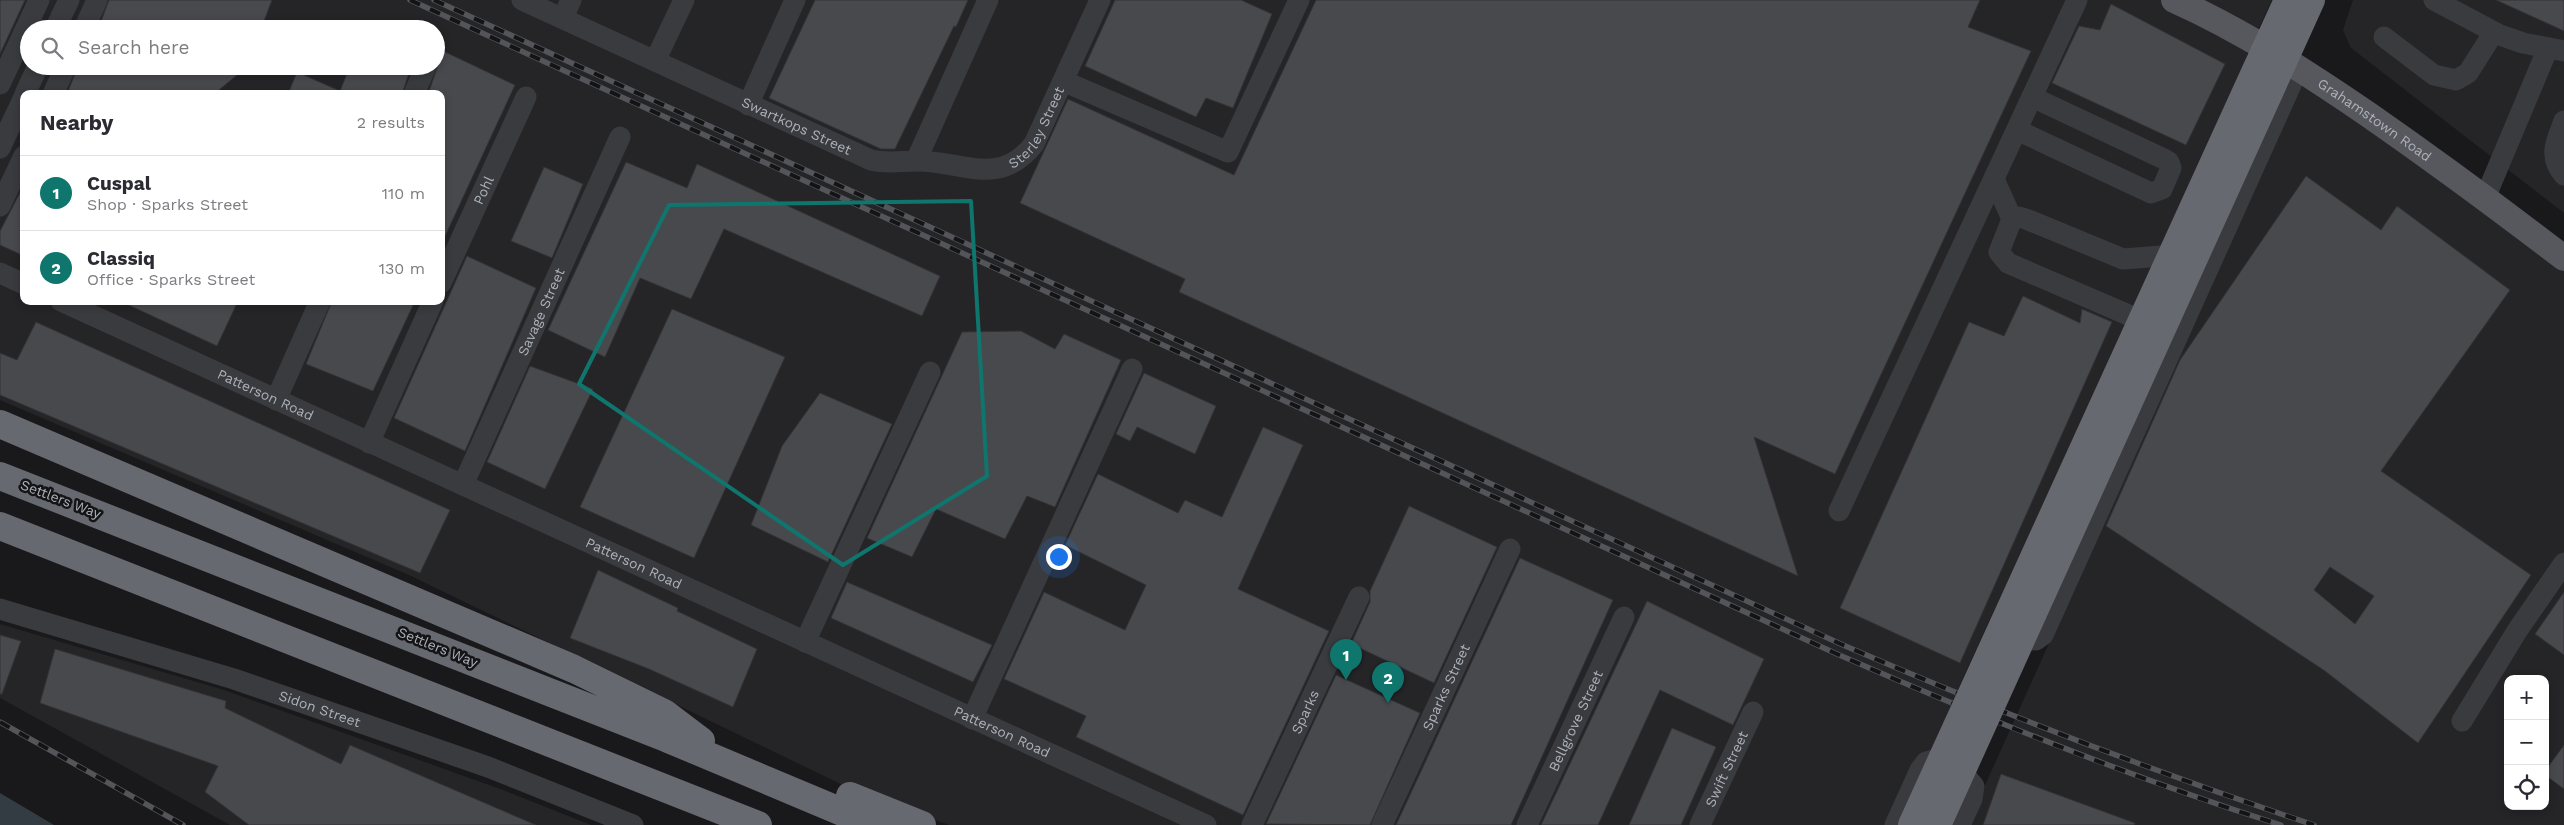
<!DOCTYPE html>
<meta charset="utf-8">
<style>
body{margin:0;font-family:"Work Sans",sans-serif;background:#f7f7f7;color:#2b2b33}
.controls{position:absolute;right:15px;bottom:15px;display:grid;overflow:hidden;border-radius:10px;box-shadow:0 2px 8px #0003}
.controls button{width:45px;height:45px;display:grid;place-items:center;padding:0;border:0;border-bottom:1px solid #e1e1e2;background:#fff;color:#2b2b33;font:25px sans-serif}
.you{position:absolute;left:1058px;top:556px;width:18px;height:18px;margin:-12px;border:4px solid #fff;border-radius:50%;background:#1a73e8;box-shadow:0 0 0 8px #1a73e833}
.badge{display:grid;place-items:center;width:32px;height:32px;border-radius:50%;background:#0f766e;color:#fff;font-size:16px;font-weight:700}
.pin{position:absolute;translate:-50% -41px;filter:drop-shadow(0 1px 2px #0008)}
.pin::after{content:'';position:absolute;top:26px;width:18px;height:15px;background:inherit;clip-path:polygon(0 0,100% 0,50% 100%)}
.list{margin:0;padding:0;list-style:none}
h2{display:flex;justify-content:space-between;align-items:center;height:65px;margin:0;padding:0 20px;font-size:21px}
h2 small{font-size:16px;font-weight:400;color:#7c7c81}
.list li{display:grid;grid-template-columns:32px 1fr auto;gap:15px;align-items:center;box-sizing:border-box;height:75px;padding:0 20px;border-top:1px solid #e1e1e2}
.list b{display:block;font-size:19px;white-space:nowrap}
.list p{margin:0;font-size:16px;white-space:nowrap;color:#7c7c81}
.list em{font-size:16px;font-style:normal;color:#7c7c81}
.icon{flex:none;width:28px;height:28px;fill:none;stroke:currentColor;stroke-width:2;stroke-linecap:round;stroke-linejoin:round}
.map{position:relative;flex:none;width:2564px;height:825px;overflow:hidden}
.search{position:absolute;background:#fff;box-shadow:0 2px 8px #0003;left:20px;top:20px;width:425px;height:55px;display:flex;align-items:center;gap:12px;box-sizing:border-box;padding:0 18px;border-radius:28px;color:#7c7c81;font-size:19px}
.panel{position:absolute;background:#fff;box-shadow:0 2px 8px #0003;left:20px;top:90px;width:425px;height:215px;border-radius:10px}
.map>svg:first-child{display:block}
.built{fill:#252528;fill-rule:evenodd}
.water{fill:#333c43}
.building{fill:#48494d;stroke:#333336;fill-rule:evenodd}
.lines{fill:none;stroke-linecap:round;stroke-linejoin:round}
.minor{stroke:#3a3b3f;stroke-width:21}
.major{stroke:#56585e;stroke-width:26}
.highway{stroke:#676970;stroke-width:28}
.rail-casing{stroke:#53555a;stroke-width:5.5}
.rail{stroke:#141416;stroke-width:4;stroke-dasharray:11;stroke-linecap:butt}
.highway-bridge{stroke:#676970;stroke-width:28}
.marked{fill:none;stroke:#0f766e;stroke-width:4;stroke-linejoin:round}
.labels{text-anchor:middle;dominant-baseline:central;stroke-width:5;stroke-linejoin:round;paint-order:stroke}
.street-label{font-size:14px;fill:#acb1b9;stroke:#141416}
</style>
<div class="map">
<svg width="2564" height="825" viewBox="0 0 2564 825">
<rect width="100%" height="100%" fill="#19191b"/>
<path class="built" d="M0,0h2272l-24,51 -4,18 -276,598 -70,158h-949l-96,-35 -444,-215 -409,-175zM29,29h407v37h-407zM24,94h417v207h-417z
M2353,0h211v213l-213,-165 -8,-18z
M2303,81l261,187v557h-597zM2508,679h37v127h-37z
M0,624l224,66 279,100 88,35h-361l-230,-127z"/>
<path class="water" d="M0,793l54,32h-54z"/>
<path class="building" d="M0,0h25l-25,54z
M109,0h163l-11,29 -24,-8 -4,8h-135z
M815,0h153l-12,27 -2,-1 -59,123h-14l-112,-51z
M1115,0h126l31,14 -39,94 -27,-10 -10,19 -111,-51z
M1316,0h664l-12,27 63,24 -196,423 -81,-37 44,139 -619,-284 6,-13 -165,-76 48,-104 166,76z
M2496,0h68v31z
M2111,4l114,60 -39,81 -134,-62 27,-57 21,4z
M443,51l72,34 -74,160v-151h-13z
M78,66h170l-34,28h-147z
M350,66h44l15,7 -7,21h-114l9,-22 43,19z
M626,162l61,26 10,-24 243,112 -18,40 -198,-87 -33,70 -51,-21 -35,79 -57,-27z
M544,167l39,17 -31,74 -41,-17z
M2306,176l75,54 16,-24 113,84 -129,181 150,104 -113,168 -93,-72 -219,-145 74,-166zM2330,567l44,29 -19,28 -41,-34z
M24,185v71l-24,-11v-14z
M467,256l69,32 -71,163 -71,-33z
M2023,296l57,27 2,-14 30,13 -152,341 -120,-55 129,-286 35,14z
M120,301h118l-21,45z
M332,301h83l-42,90 -67,-27z
M672,309l113,48 -91,201 -114,-51z
M36,322l414,188 -30,63 -420,-178v-42l17,7z
M1021,331l34,18 9,-15 57,26 -66,147 -28,-11 -22,43 -69,-30 -24,48 -45,-19 95,-206z
M530,366l63,23 -48,100 -58,-27z
M1144,373l72,33 -21,48 -58,-27 -7,14 -14,-7z
M820,393l72,31 -64,138 -77,-37 31,-79z
M1263,427l40,18 -65,144 91,42 -86,184 -167,-78 10,-21 -82,-37 40,-87 81,38 21,-45 -81,-40 33,-71 80,39 7,-13 37,17z
M1409,506l88,41 -63,136 -83,-39 19,-42v-11z
M1520,558l93,42 -102,225h-115z
M598,570l80,38 -1,3 80,38 -24,58 -84,-38 -79,-31z
M847,582l145,63 -19,37 -142,-64z
M2564,592v63l-29,-21z
M1647,601l117,58 -31,66 -73,-35 -62,135h-57z
M0,635l21,6 -19,53h-2z
M55,649l171,52 -1,7 116,56 9,-19 186,80h-287l-44,-33 13,-26 -178,-63z
M1336,675l84,38 -50,112 -104,-1z
M1672,728l44,19 -35,78h-52z
M2564,745v44l-19,-14v-4z
M2001,774l134,49 -1,2h-151z"/>
<g class="lines">
<g class="minor">
<path id="s1" d="M522,0l349,160c17,4 29,1 46,1 46,0 82,27 117,-17l66,-144"/>
<path d="M2434,0l66,35 23,8 41,8"/>
<path d="M563,18l8,-18"/>
<path d="M55,29l14,-29"/>
<path d="M84,29l13,-29"/>
<path d="M2384,37l50,38 22,5 12,-7 26,-41"/>
<path d="M655,61l29,-61"/>
<path d="M1063,81l165,71 71,-152"/>
<path d="M0,84l39,-84"/>
<path d="M25,94l13,-28"/>
<path d="M53,94l13,-28"/>
<path d="M414,94l12,-28"/>
<path d="M748,105l47,-105"/>
<path d="M2564,121c-8,20 -16,36 0,54"/>
<path d="M2017,130l134,63 11,-4 9,-21 -2,-6 -5,-3 -132,-62"/>
<path d="M0,148l24,-51"/>
<path d="M916,161l72,-161"/>
<path d="M1994,179l18,40"/>
<path d="M2485,198l63,-150"/>
<path d="M0,206l24,-50"/>
<path d="M0,273l24,11"/>
<path id="s2" d="M441,283l85,-186"/>
<path id="s3" d="M61,301l1145,524"/>
<path d="M2133,317l-125,-54 -9,-11 13,-33 7,-2 7,2 97,40 39,-3"/>
<path d="M276,400l44,-99"/>
<path d="M369,443l64,-142"/>
<path id="s4" d="M463,485l157,-348"/>
<path d="M1839,511l238,-511"/>
<path id="s5" d="M0,609l234,70 254,88 145,58"/>
<path d="M2010,629l23,11h3l7,-5 256,-568"/>
<path d="M805,642l125,-270"/>
<path d="M972,719l160,-350"/>
<path d="M2462,721l55,-90 47,-68"/>
<path id="s6" d="M1252,825l107,-228"/>
<path id="s7" d="M1382,825l128,-276"/>
<path id="s8" d="M1527,825l97,-208"/>
<path id="s9" d="M1700,825l53,-113"/>
<path d="M1895,825l25,-55 6,-8 8,-2 34,19 6,7 -2,13 -12,26"/>
</g>
<path class="major" id="s10" d="M2174,0c69,31 132,72 195,115 66,46 131,94 195,143"/>
<path class="highway" d="M0,424l574,245 90,44 37,28
M0,476l666,262 207,87
M0,526l758,299
M850,796l72,29"/>
<g class="rail-casing">
<path id="rail" d="M410,0l1427,654c146,64 292,123 444,171
M434,0l1409,645c155,67 311,127 471,180
M0,722l183,103"/>
</g>
<use href="#rail" class="rail"/>
<path class="highway-bridge" d="M1912,825l376,-825
M1937,825l374,-825"/>
</g>
<path class="marked" d="M971,201l16,275 -144,89 -264,-181 90,-179z"/>
<g class="labels">
<g class="street-label">
<text stroke="none"><textPath href="#s10" startOffset="234">Grahamstown Road</textPath></text>
<text stroke="none"><textPath href="#s1" startOffset="571">Sterley Street</textPath></text>
<text stroke="none"><textPath href="#s1" startOffset="302">Swartkops Street</textPath></text>
<text stroke="none"><textPath href="#s2" startOffset="102">Pohl</textPath></text>
<text stroke="none"><textPath href="#s4" startOffset="190">Savage Street</textPath></text>
<text stroke="none"><textPath href="#s3" startOffset="225">Patterson Road</textPath></text>
<text transform="translate(61 499) rotate(21)">Settlers Way</text>
<text stroke="none"><textPath href="#s3" startOffset="630">Patterson Road</textPath></text>
<text transform="translate(438 647) rotate(22)">Settlers Way</text>
<text stroke="none"><textPath href="#s7" startOffset="152">Sparks Street</textPath></text>
<text stroke="none"><textPath href="#s5" startOffset="335">Sidon Street</textPath></text>
<text stroke="none"><textPath href="#s6" startOffset="125">Sparks</textPath></text>
<text stroke="none"><textPath href="#s8" startOffset="115">Bellgrove Street</textPath></text>
<text stroke="none"><textPath href="#s3" startOffset="1035">Patterson Road</textPath></text>
<text stroke="none"><textPath href="#s9" startOffset="62">Swift Street</textPath></text>
</g>
</g>
</svg>
<div class="controls">
<button>+</button>
<button>−</button>
<button><svg class="icon" aria-label="locate" viewBox="0 0 24 24"><circle cx="12" cy="12" r="6"/><path d="M12 2v4M12 18v4M2 12h4M18 12h4"/></svg></button>
</div>
<div class="you"></div>
<div class="pin badge" style="left:1346px;top:680px">1</div>
<div class="pin badge" style="left:1388px;top:703px">2</div>
<div class="search"><svg class="icon" aria-label="search" viewBox="0 0 24 24"><circle cx="10" cy="10" r="6"/><path d="M15 15l6 6"/></svg>Search here</div>
<section class="panel">
<h2>Nearby<small>2 results</small></h2>
<ul class="list">
<li><span class="badge">1</span><div><b>Cuspal</b><p>Shop · Sparks Street</p></div><em>110 m</em></li>
<li><span class="badge">2</span><div><b>Classiq</b><p>Office · Sparks Street</p></div><em>130 m</em></li>
</ul>
</section>
</div>
